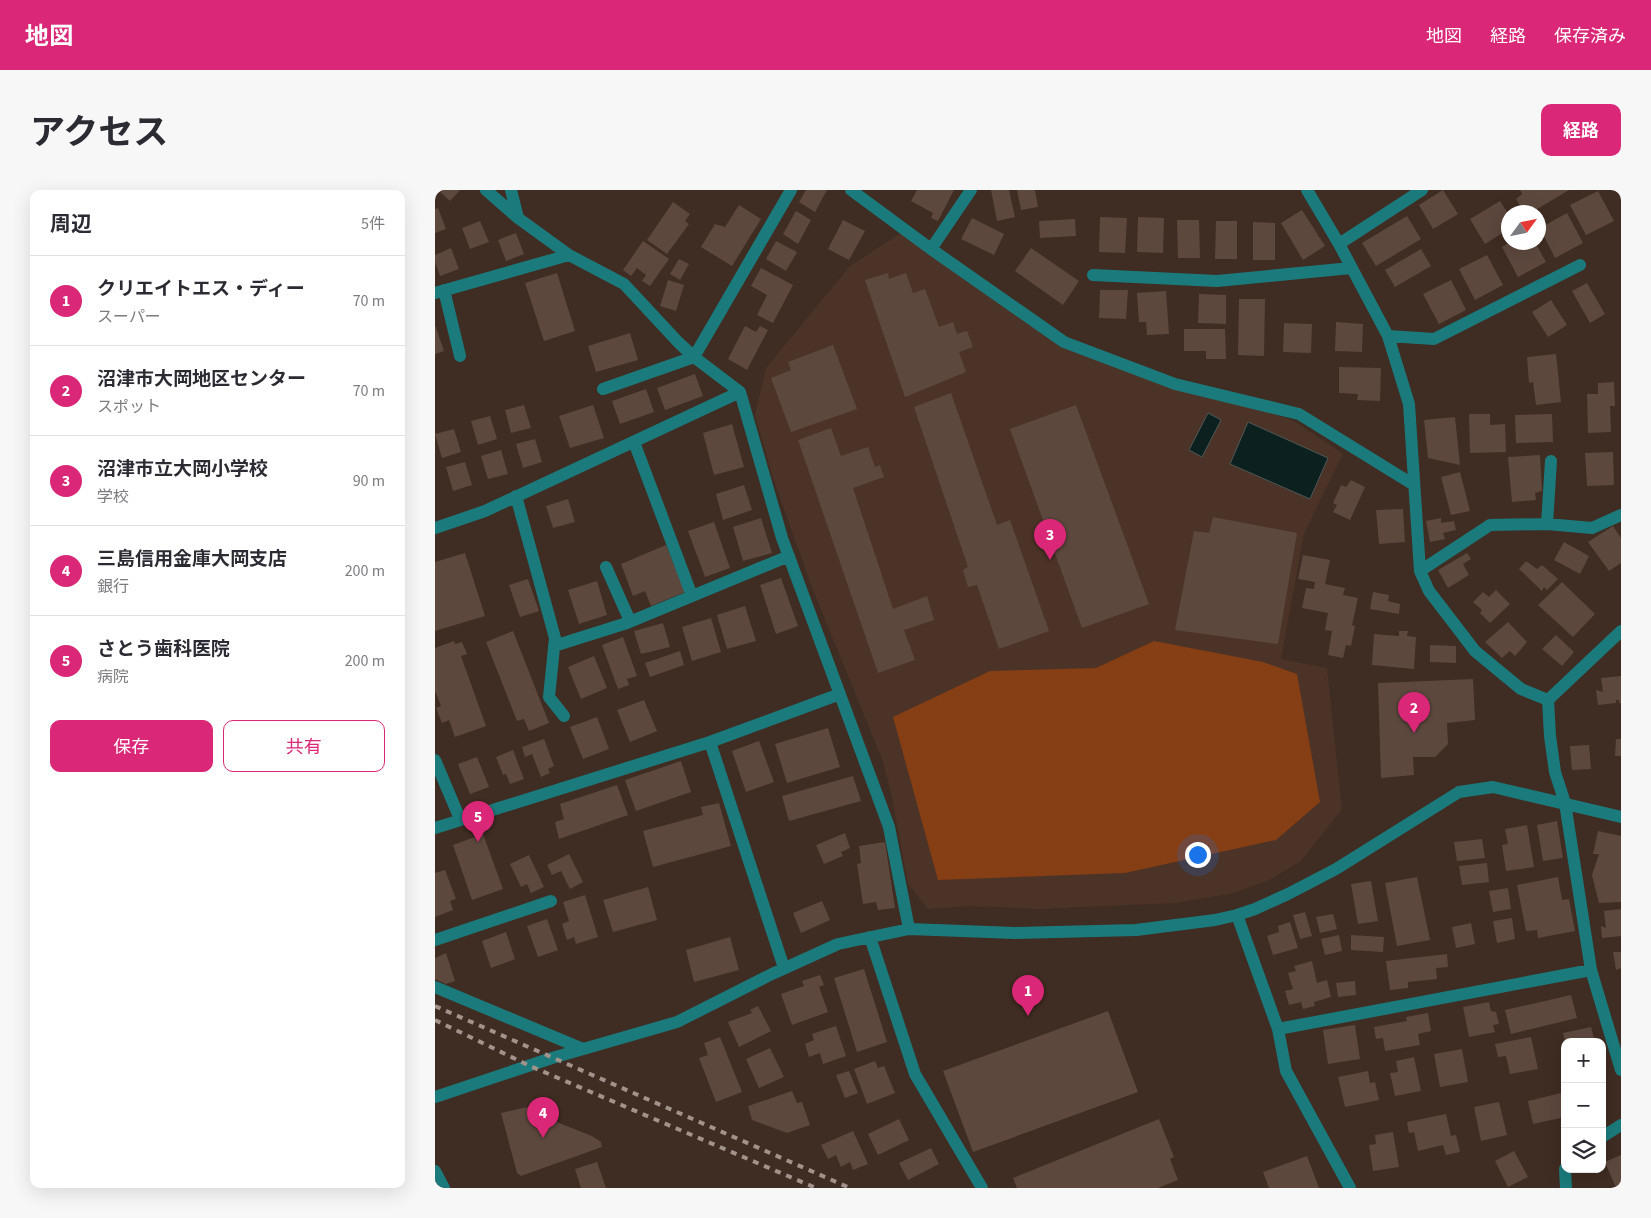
<!DOCTYPE html>
<html lang="ja">
<meta charset="utf-8">
<style>
body{margin:0;font-family:"Source Sans 3","Noto Sans JP",sans-serif;background:#f7f7f7;color:#2b2b33}
.controls{position:absolute;right:15px;bottom:15px;display:grid;overflow:hidden;border-radius:10px;box-shadow:0 5px 20px #0002}
.controls button{width:45px;height:45px;display:grid;place-items:center;padding:0;border:0;border-bottom:1px solid #e1e1e2;background:#fff;color:#2b2b33;font:25px sans-serif}
.compass{position:absolute;left:1066px;top:15px;width:45px;height:45px;border-radius:50%;background:#fff;box-shadow:0 5px 20px #0002;rotate:57deg}
.you{position:absolute;left:762px;top:664px;width:18px;height:18px;margin:-12px;border:4px solid #fff;border-radius:50%;background:#1a73e8;box-shadow:0 0 0 8px #1a73e833}
.badge{display:grid;place-items:center;width:32px;height:32px;border-radius:50%;background:#db2777;color:#fff;font-size:16px;font-weight:700}
.pin{position:absolute;translate:-50% -41px;filter:drop-shadow(0 1px 2px #0008)}
.pin::after{content:'';position:absolute;top:26px;width:18px;height:15px;background:inherit;clip-path:polygon(0 0,100% 0,50% 100%)}
.list{margin:0;padding:0;list-style:none}
h2{display:flex;justify-content:space-between;align-items:center;height:65px;margin:0;padding:0 20px;font-size:21px}
h2 small{font-size:16px;font-weight:400;color:#7c7c81}
.list li{display:grid;grid-template-columns:32px 1fr auto;gap:15px;align-items:center;box-sizing:border-box;height:90px;padding:0 20px;border-top:1px solid #e1e1e2}
.list b{display:block;font-size:19px;white-space:nowrap}
.list p{margin:0;font-size:16px;white-space:nowrap;color:#7c7c81}
.list em{font-size:16px;font-style:normal;color:#7c7c81}
.actions{display:flex;gap:10px;padding:15px 20px}
.actions a{flex:1;padding:11px 0;border:1px solid #db2777;border-radius:10px;text-align:center;font-size:18px;color:#db2777}
.actions .main{background:#db2777;color:#fff}
.icon{flex:none;width:28px;height:28px;fill:none;stroke:currentColor;stroke-width:2;stroke-linecap:round;stroke-linejoin:round}
.map{position:relative;flex:none;width:1186px;height:998px;overflow:hidden;border-radius:10px}
header{display:flex;align-items:center;gap:30px;box-sizing:border-box;height:70px;padding:0 25px;background:#db2777;color:#fff}
header strong{font-size:24px}
nav{display:flex;gap:28px;margin-inline-start:auto;font-size:18px}
.intro{display:flex;align-items:center;justify-content:space-between;box-sizing:border-box;height:120px;padding:0 30px}
h1{margin:0;font-size:35px}
.button{padding:12px 22px;border-radius:10px;background:#db2777;color:#fff;font-size:18px;font-weight:700}
main{display:flex;gap:30px;padding:0 30px}
aside{flex:1;background:#fff;border-radius:10px;box-shadow:0 5px 20px #0002}
.map>svg:first-child{display:block}
.built{fill:#4c3327}
.green{fill:#863e14}
.water{fill:#0d2020;stroke:#4e5856}
.building{fill:#5d483e}
.lines{fill:none;stroke-linecap:round;stroke-linejoin:round}
.minor{stroke:#1b7b7c;stroke-width:12}
.rail{stroke:#a2928b;stroke-width:4;stroke-dasharray:6 6;stroke-linecap:butt}
</style>
<header>
<strong>地図</strong>
<nav><a>地図</a><a>経路</a><a>保存済み</a></nav>
</header>
<div class="intro"><h1>アクセス</h1><a class="button">経路</a></div>
<main>
<aside>
<h2>周辺<small>5件</small></h2>
<ul class="list">
<li><span class="badge">1</span><div><b>クリエイトエス・ディー</b><p>スーパー</p></div><em>70 m</em></li>
<li><span class="badge">2</span><div><b>沼津市大岡地区センター</b><p>スポット</p></div><em>70 m</em></li>
<li><span class="badge">3</span><div><b>沼津市立大岡小学校</b><p>学校</p></div><em>90 m</em></li>
<li><span class="badge">4</span><div><b>三島信用金庫大岡支店</b><p>銀行</p></div><em>200 m</em></li>
<li><span class="badge">5</span><div><b>さとう歯科医院</b><p>病院</p></div><em>200 m</em></li>
</ul>
<div class="actions"><a class="main">保存</a><a>共有</a></div>
</aside>
<div class="map">
<svg width="1186" height="998" viewBox="0 0 1186 998">
<rect width="100%" height="100%" fill="#3f2c22"/>
<path class="built" d="M469,41l160,111 230,79 49,33 -39,80 -23,125 46,9 15,141 -41,52 -32,19 -34,13 -60,10 -137,6 -68,-3 -42,3 -20,-25 -17,-92 -9,-33 -71,-174 -38,-107 -18,-63 11,-47 84,-102z"/>
<path class="green" d="M719,451l109,21 34,12 23,128 -44,38 -151,33 -187,7 -45,-163 97,-46 106,-3z"/>
<path class="water" d="M773,223l13,7 -19,37 -13,-7z
M813,232l80,36 -18,41 -80,-35z"/>
<path class="building" d="M3,0h22l-10,11z
M371,0h21l-12,22 -16,-10z
M482,0h37l-16,31 -7,-3 2,-5 -22,-12z
M556,0h18l6,27 -18,4z
M582,0h18l3,17 -17,3z
M1008,0l15,24 -25,15 -14,-24z
M1085,0h49l-37,22h-8l-8,-13 6,-5z
M1163,1l16,30 -28,14 -16,-30z
M1065,11l9,14v14l-24,15 -15,-25z
M238,12l17,12 -5,7 4,3 -22,30 -20,-14z
M304,15l22,14 -29,47 -31,-19 14,-23 10,3z
M3,18l8,21 -11,4v-24z
M867,20l23,36 -22,14 -22,-37z
M361,21l15,9 -13,24 -15,-10z
M1132,23l16,30 -28,15 -15,-30z
M972,26l14,23 -45,27 -14,-23z
M665,27l27,1 -2,35 -26,-1z
M703,27l26,1 -1,35 -26,-1z
M537,28l32,16 -10,21 -33,-16z
M640,29l1,17 -36,2 -1,-17z
M408,30l22,11 -16,29 -21,-11z
M742,30h22l1,38h-22z
M45,31l9,21 -19,7 -8,-21z
M781,31h21v38h-22z
M818,32l22,1v37h-22z
M81,43l8,21 -18,7 -8,-21z
M208,51l26,18 -19,27 -8,-5 4,-6 -9,-7 -6,8 -8,-6z
M341,51l21,11 -11,19 -20,-12z
M1075,52h25l11,20 -28,15 -16,-30z
M16,58l8,21 -19,7 -5,-14v-7z
M596,58l48,33 -16,24 -48,-34z
M986,59l10,17 -36,21 -10,-17z
M1052,65l16,30 -28,15 -16,-31z
M244,69l10,5 -9,16 -10,-6z
M326,78l32,17 -20,38 -16,-8 10,-20 -16,-9z
M122,83l18,58 -31,10 -19,-58z
M453,83l1,6 17,-6 7,20 12,-4 14,38 14,-5 4,12 10,-3 6,16 -14,5 7,20 -61,25 -40,-117z
M233,90l16,5 -8,26 -16,-5z
M1016,90l15,30 -27,14 -16,-30z
M1152,93l18,31 -15,9 -18,-32z
M665,100h28l-2,29 -27,-1z
M731,101l3,43 -22,1 -1,-13h-7l-2,-29z
M764,104l27,1v29l-28,-1z
M804,109h26l-1,57 -26,-1z
M1116,110l16,25 -19,12 -16,-25z
M901,132l27,2 -1,28 -27,-1z
M849,133l28,1 -1,29 -28,-1z
M0,135l9,26 -9,3z
M310,136l11,6 4,-6 8,4 -21,40 -19,-11z
M749,139h41l1,30h-20v-8h-22z
M195,143l8,27 -42,12 -8,-26z
M398,155l24,64 -66,23 -20,-54 20,-8 -3,-8z
M1121,164l5,48 -25,3 -3,-23 -4,1 -2,-26z
M904,177l42,1 -1,33 -23,-1 1,-6 -19,-1z
M260,184l8,22 -38,14 -8,-22z
M1179,192l1,24h-5l1,26 -23,1 -1,-39h11v-11z
M211,199l8,23 -34,12 -8,-23z
M516,203l46,132 13,-5 39,111 -50,18 -22,-64 -9,2 -5,-17 5,-3 -54,-160z
M89,215l7,23 -20,5 -6,-23z
M158,215l11,33 -34,10 -11,-32z
M641,215l73,199 -67,24 -72,-199z
M1034,224h21v11l15,-1 1,28 -36,1z
M1117,224l1,28 -37,1 -1,-28z
M55,226l7,23 -19,6 -7,-24z
M1020,227l5,48 -32,-7 -4,-38z
M297,234l12,43 -30,8 -11,-42z
M396,238l10,28 27,-9 7,20 5,-2 4,12 -31,11 40,121 34,-13 7,24 -30,10 11,30 -37,13 -80,-233z
M19,239l7,23 -19,6 -7,-24z
M100,249l7,23 -19,6 -7,-24z
M66,260l7,24 -20,5 -7,-23z
M1178,262l1,33 -27,1 -2,-33z
M1105,265l2,36 -7,2 1,7 -24,2 -4,-45z
M30,272l7,23 -19,6 -7,-24z
M1025,282l10,39 -19,4 -10,-38z
M916,290l14,7 -15,33 -17,-8 4,-7 -4,-2 8,-18 5,2z
M309,295l8,25 -29,10 -7,-26z
M133,309l7,23 -22,6 -7,-22z
M968,319l2,33 -26,2 -3,-34z
M778,327l84,16 -19,111 -103,-14 19,-99 15,2z
M326,328l11,35 -29,8 -10,-34z
M1006,328v5l13,-2 2,9 -13,3 2,6 -15,3 -4,-21z
M279,332l16,46 -25,9 -17,-46z
M1178,336l8,12v25l-12,8 -21,-29z
M1129,352l25,14 -9,18 -26,-14z
M231,355l19,47 -34,14 -6,-15 -12,5 -12,-32z
M30,363l20,63 -50,15v-69z
M1032,363l4,6 -8,5 6,11 -21,13 -10,-18z
M868,365l27,5 -5,24 20,4 -2,7 15,3 -6,27 3,1 -4,20 -5,-1 -3,13 -15,-3 4,-24 -7,-1 3,-17 -26,-5 4,-20 8,1 1,-7 -17,-3z
M1091,371l11,8 5,-4 16,14 -11,11 -3,-3 -2,4 -23,-22z
M346,388l17,48 -22,8 -16,-49z
M93,389l11,32 -19,6 -11,-32z
M162,391l10,34 -28,9 -11,-34z
M1127,392l33,32 -22,23 -35,-32z
M1061,400l14,14 -20,19 -10,-10 2,-3 -9,-8 10,-10 6,5z
M938,402l16,3 -1,6 12,3 -1,10 -29,-5z
M310,416l11,35 -29,8 -10,-34z
M276,428l10,34 -29,9 -10,-34z
M1073,432l19,20 -12,14 -5,-5 -8,7 -17,-16z
M228,433l7,24 -29,7 -7,-23z
M78,441l36,92 -20,8 -5,-12 -7,2 -31,-79z
M964,441h9l-1,5 9,1 -2,32 -42,-4 2,-31 25,2z
M1121,445l18,17 -12,14 -20,-17z
M188,447l14,39 -10,3 2,6 -11,4 -16,-44z
M19,451l1,3 7,-2 5,12 -6,2 25,70 -31,11 -6,-17 -7,3 -6,-15 5,-2 -6,-15v-43z
M995,455l26,1v17l-26,-1z
M245,461l4,14 -34,12 -5,-14z
M159,466l13,32 -26,11 -13,-32z
M1186,486v27h-2v-3h-3v3l-18,2 -2,-15 7,2 -2,-14z
M1038,489l2,41 -28,3 1,21 -13,13h-22l1,18 -33,3 -3,-95z
M209,510l13,31 -27,11 -13,-32z
M162,527l12,32 -26,10 -13,-32z
M393,538l12,39 -53,16 -12,-39z
M109,549l10,27 -6,3 2,4 -9,4 -9,-23 -7,3 -3,-10z
M1181,549h5v17h-6z
M324,551l15,41 -28,10 -14,-41z
M1154,555l2,24 -19,1 -2,-24z
M78,560l11,29 -14,5 -4,-10 -3,1 -7,-18z
M42,567l12,30 -19,7 -12,-30z
M246,571l10,31 -55,19 -11,-31z
M418,586l8,25 -72,20 -7,-25z
M182,595l11,30 -69,24 -4,-17 9,-3 -4,-15z
M284,613l12,43 -78,21 -10,-36 60,-16 -2,-8z
M1122,631l6,37 -20,3 -6,-36z
M1092,635l7,42 -28,4 -4,-26 6,-1 -3,-15z
M1163,641l23,5v66l-22,1 -7,-28 7,-21h-6z
M410,643l5,15 -9,4 2,4 -19,8 -8,-19z
M48,644l20,55 -31,11 -19,-55z
M1047,649l3,19 -28,3 -3,-19z
M450,652l10,66 -17,2 -2,-8 -13,2 -6,-40 4,-1 -2,-17z
M134,664l14,28 -13,7 -9,-18 -9,4 -5,-10z
M94,665l15,32 -13,6 -4,-9 -6,3 -11,-23z
M1052,673l2,19 -27,3 -3,-19z
M10,680l11,29 -6,2 3,9 -18,7v-44z
M982,687l13,63 -33,6 -12,-63z
M1123,687l4,23 7,-1 6,32 -37,7 -1,-8 -11,1 -9,-46z
M936,691l7,40 -20,3 -7,-40z
M213,697l9,33 -44,12 -10,-32z
M1073,698l3,21 -18,3 -4,-21z
M150,705l13,42 -22,7 -2,-7 -7,3 -5,-16 7,-3 -6,-19z
M387,711l8,19 -29,13 -8,-20z
M1186,719v27l-19,2 -1,-12 5,2 -2,-17z
M870,722l7,24 -12,3 -7,-24z
M898,724l4,15 -17,4 -4,-16z
M1077,728l3,21 -18,4 -4,-22z
M112,729l11,31 -20,7 -11,-31z
M855,732l8,26 -25,7 -6,-19 12,-4 -1,-6z
M1036,733l4,21 -19,4 -4,-21z
M71,742l9,27 -24,9 -9,-27z
M904,745l3,16 -17,4 -4,-16z
M916,745l33,2 -1,15 -32,-2z
M295,747l9,33 -45,12 -8,-32z
M1178,762h8v16l-5,2z
M11,763l9,28 -9,3 -11,-5v-21z
M1012,764l1,13 -12,1 1,11 -29,3v6l-18,2 -4,-29z
M877,771l5,22 10,-3 4,17 -17,5 1,4 -12,3 -2,-7 -12,3 -4,-14 8,-2 -5,-16 8,-2 -2,-5z
M429,779l23,73 -30,10 -23,-74z
M385,785l4,10 -5,2 9,25 -36,13 -11,-31 23,-8 -2,-5z
M920,791l1,14 -18,2 -2,-14z
M1136,805l6,23 -66,16 -6,-24z
M1054,812l2,9 5,1 3,12 -6,1 2,7 -26,5 -6,-30z
M323,816l13,25 -32,16 -11,-25 24,-9 -2,-3z
M673,821l30,81 -165,60 -30,-81z
M993,823l3,18 -13,3 2,11 -35,6 -2,-13 -7,1 -2,-12 33,-6 -1,-4z
M920,835l5,34 -32,5 -5,-34z
M401,836l10,30 -23,8 -3,-11 -11,4 -4,-13 9,-4 -2,-6z
M1156,837l4,15h-30l-2,-9z
M285,847l22,55 -26,10 -17,-44 9,-3 -4,-12z
M1096,847l7,32 -28,5 -4,-18 -8,1 -3,-13z
M335,858l14,29 -25,11 -13,-29z
M1027,859l6,33 -28,5 -6,-33z
M979,867l7,34 -26,5 -5,-23 8,-1 -2,-11z
M440,871l3,7 6,-2 11,27 -28,11 -13,-35z
M414,881l9,22 -13,5 -9,-23z
M933,881l2,12 5,-1 4,18 -34,7 -7,-30z
M357,901l5,12 5,-1 8,23 -23,8 -35,-13 -4,-14z
M1130,902v25l-32,7 -5,-23z
M1064,912l8,33 -26,6 -7,-34z
M92,917l32,16 33,13 9,6 1,5 -81,29 -4,-3 -16,-60z
M1011,924l5,22 5,-1 4,17 -14,3 -3,-10 -25,6 -4,-19 -5,1 -2,-11z
M464,929l10,21 -31,15 -10,-21z
M724,929l15,38 -4,2 8,21 -20,8h-141l-4,-10z
M418,941l15,33 -15,6 -3,-8 -9,5 -5,-12 -8,4 -7,-14z
M958,942l6,35 -26,4 -4,-26 7,-1 -1,-9z
M496,958l8,16 -31,16 -9,-17z
M1079,961l14,26 -20,10 -13,-26z
M1186,965v33h-5l-11,-26z
M872,966l12,32h-50l-6,-16z
M162,972l9,26h-25l-6,-19z"/>
<g class="lines">
<path class="minor" d="M51,0l32,28 51,37 55,29 54,58 16,15 46,35 42,146 107,289 20,102
M76,0l7,28
M416,0l80,59 133,93 111,42 124,30 115,71
M872,0l32,54 49,92 21,68 11,167 9,20 46,60 46,38 27,11
M904,54l83,-54
M496,59l40,-59
M658,85l124,6 134,-13
M9,100l16,66
M0,103l134,-38
M953,146l46,3 146,-74
M168,199l91,-32 97,-167
M199,252l58,154
M81,306l39,142 -6,59 15,19
M1112,334l4,-63
M0,338l50,-17 255,-119
M171,377l24,54
M985,381l70,-46 57,-1 45,4 29,-13
M1186,441l-73,69 2,36 5,36 10,31 26,167 30,100
M119,456l73,-23 162,-67
M275,552l74,226
M0,570l25,59
M0,638l275,-86 130,-48
M802,725l41,114 8,42 64,117
M435,747l45,137 67,114
M0,750l116,-39
M0,797l148,62
M843,839l313,-59
M0,907l117,-39 125,-36 95,-48 66,-30 71,-15 106,4 121,-3 79,-10 22,-5 18,-6 33,-15 48,-25 123,-77 34,-5 128,30
M1167,947l19,-12
M1130,979l1,19
M0,981l9,17"/>
<path class="rail" d="M0,816l415,182
M0,830l95,46 286,122"/>
</g>
</svg>
<div class="controls">
<button>+</button>
<button>−</button>
<button><svg class="icon" aria-label="layers" viewBox="0 0 24 24"><path d="M12 4l9 5-9 5-9-5zM3 14l9 5 9-5"/></svg></button>
</div>
<svg class="compass" viewBox="-18 -18 36 36"><path d="M0-13l5 13h-10z" fill="#e53935"/><path d="M0 13l5-13h-10z" fill="#7c7c81"/></svg>
<div class="you"></div>
<div class="pin badge" style="left:593px;top:826px">1</div>
<div class="pin badge" style="left:979px;top:543px">2</div>
<div class="pin badge" style="left:615px;top:370px">3</div>
<div class="pin badge" style="left:108px;top:948px">4</div>
<div class="pin badge" style="left:43px;top:652px">5</div>
</div>
</main>
